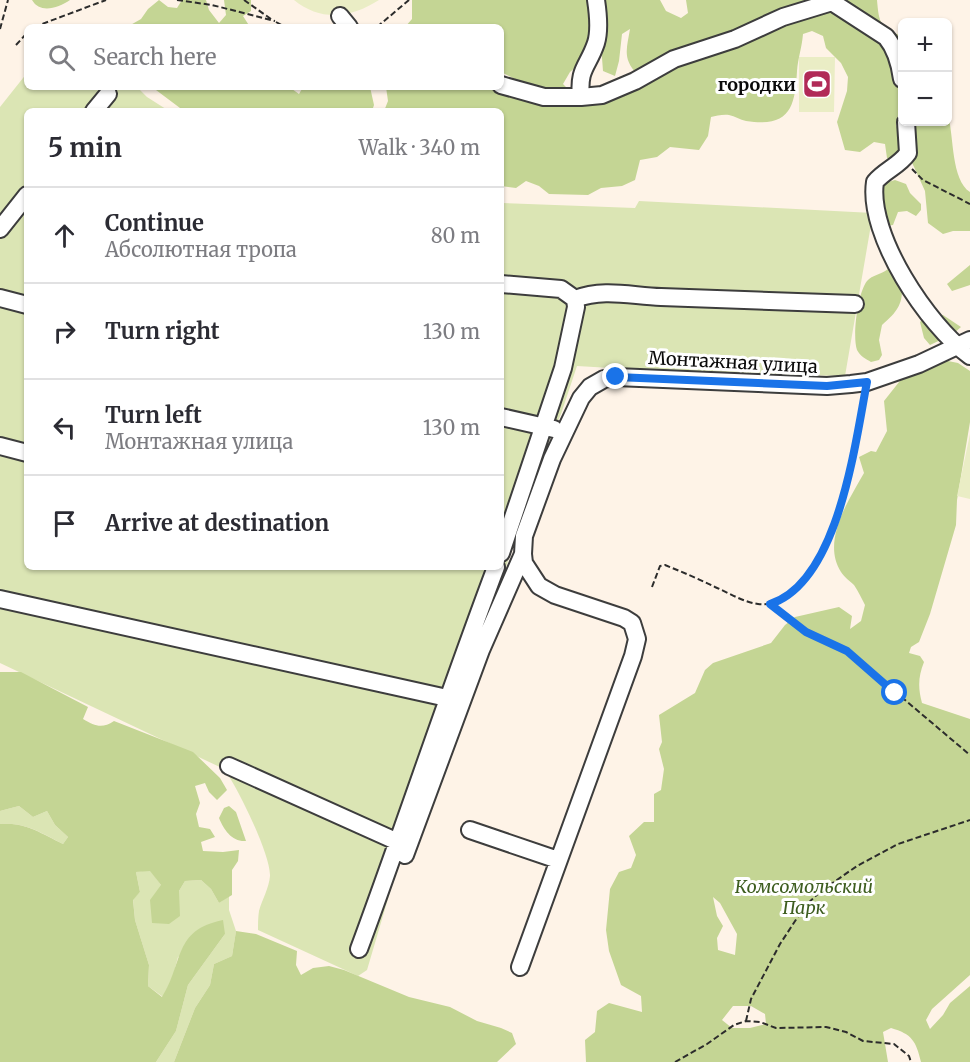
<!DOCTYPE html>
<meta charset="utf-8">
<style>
body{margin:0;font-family:Merriweather,serif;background:#f2f2f3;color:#2b2b33}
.controls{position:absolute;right:18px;top:18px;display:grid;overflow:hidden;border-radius:9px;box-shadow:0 2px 4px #0004}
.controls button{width:54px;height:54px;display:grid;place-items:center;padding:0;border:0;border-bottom:2px solid #e1e1e2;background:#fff;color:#2b2b33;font:30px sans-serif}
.stop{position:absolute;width:18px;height:18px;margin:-14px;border:4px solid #1a73e8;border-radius:50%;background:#fff}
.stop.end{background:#1a73e8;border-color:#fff;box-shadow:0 2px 6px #0008}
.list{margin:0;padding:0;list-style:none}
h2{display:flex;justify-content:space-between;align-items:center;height:78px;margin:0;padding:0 24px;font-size:26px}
h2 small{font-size:20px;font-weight:400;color:#7c7c81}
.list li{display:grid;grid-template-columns:39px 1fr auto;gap:18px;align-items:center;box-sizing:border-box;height:96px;padding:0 24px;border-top:2px solid #e1e1e2}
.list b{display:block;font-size:22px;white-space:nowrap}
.list p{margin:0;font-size:20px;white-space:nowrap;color:#7c7c81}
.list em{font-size:20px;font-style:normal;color:#7c7c81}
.icon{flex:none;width:33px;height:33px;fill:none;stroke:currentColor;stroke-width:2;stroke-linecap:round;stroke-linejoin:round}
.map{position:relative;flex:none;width:970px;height:1062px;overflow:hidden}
.search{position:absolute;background:#fff;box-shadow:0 2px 4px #0004;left:24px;top:24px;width:480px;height:66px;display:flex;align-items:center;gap:15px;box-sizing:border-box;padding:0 21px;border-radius:9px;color:#7c7c81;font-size:22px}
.panel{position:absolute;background:#fff;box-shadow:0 2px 4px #0004;left:24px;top:108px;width:480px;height:462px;border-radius:9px}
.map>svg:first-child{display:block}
.green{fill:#dbe5b4}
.forest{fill:#c4d594;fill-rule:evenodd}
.pitch{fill:#eaedc5}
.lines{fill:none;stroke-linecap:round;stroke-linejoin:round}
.minor-casing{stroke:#3d3d3d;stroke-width:20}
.path{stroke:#2c2c2c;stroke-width:2;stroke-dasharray:6 3;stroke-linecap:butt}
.minor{stroke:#fff;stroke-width:16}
.route{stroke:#1a73e8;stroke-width:8}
.labels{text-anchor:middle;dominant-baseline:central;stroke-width:6;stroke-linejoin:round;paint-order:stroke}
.poi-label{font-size:18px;font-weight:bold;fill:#0a0a0a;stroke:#fff;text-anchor:end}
.street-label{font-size:18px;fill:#0a0a0a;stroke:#fff}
.park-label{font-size:18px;font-style:italic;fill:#3d5d1f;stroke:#fff}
</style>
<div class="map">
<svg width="970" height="1062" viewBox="0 0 970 1062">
<rect width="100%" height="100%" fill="#fef3e7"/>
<path class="green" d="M27,73v14h110l10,10 22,14h-142v456h474v-364l134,5 4,-7 234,12 -28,163 -150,-3 -118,-7 -16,48 -19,43 -36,110 -113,315 -26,88 -9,6 -100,-46c0,-6 0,-13 1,-19 3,-11 10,-23 11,-35 1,-21 -33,-90 -46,-107l-224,-106v-556z
M19,806l14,11 14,-6 8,14 13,12 -5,7c-22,-11 -37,-22 -63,-20v-13z
M150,870l11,15 18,6 6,-10 16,-1 10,9 8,14 10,-7v14l7,21 -4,25 -18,8 -4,21 -15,23 -21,54h-18l20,-31 12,-46 37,-51 -47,23 -5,19 -10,21 -15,-11 1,-21 -14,-45 -2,-21 7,-7 -4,-20z"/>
<path class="forest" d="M32,0h38c-12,8 -30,14 -38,0z
M159,0l9,7 9,1 5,-8h24l3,10 10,13 7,-8 -2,-15h27v11l-8,5 7,11h-123l14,-8 7,-10z
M412,0h248l6,11 15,7 7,-5 -2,-13h191c2,23 3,28 25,36 0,23 1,45 -1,67 0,8 -5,14 -5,23l11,7 2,-11h39v-7c6,21 3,65 22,77v39h-17l-10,3 -15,-11 -3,-32 -16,-35 -11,9 -11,-7 -2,-14 -11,-2 -14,10 -15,-2 -8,-28 10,-31 1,-14 -7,-14 -15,-15 -3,-12 -11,-5 -9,3c-1,13 -5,24 -6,37 -2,36 -7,57 -51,50 -6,-1 -11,-5 -17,-6 -6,-1 -13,1 -18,2l-3,19 -9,14 -29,-3 -13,10 -17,3 -5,20 -13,6 -21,2 -13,7 -39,-1 -10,-8 -13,-5 -10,7 -15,-2v-75h-117l4,-10 -2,-14h91c12,5 26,0 39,1l1,-8 -16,-8v-45h-96l7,-8zM630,29c-3,19 -8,29 7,45l-67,25 -1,-9 -6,-6 7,-12 31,-27 2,26 12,5 4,-15 3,-27z
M152,87h140v2l7,5 4,-7h67l4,18 -2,6h-188z
M895,180l11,4 4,9 11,11v6l-5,6 -9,-5 -9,1 -5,13 -9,1 -2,-42z
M970,265v20l-18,6 -5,-7z
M888,269l13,4c3,27 1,35 -19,52l-3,15 3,15 -3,5 -8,2c-5,-3 -11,-6 -14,-12 -5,-14 1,-58 10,-69 5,-6 15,-7 21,-12z
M929,313l14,2 18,12 -8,7 -23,11 -6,-7 -4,-16z
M933,358l25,5 12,8v51l-13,78 -1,25 -26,89 -11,28 -8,5 -2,6 11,3 4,6c-6,15 -6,26 -2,41l48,16v256l-38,34 -6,11 4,9 13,-14 7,-12 20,-17v76h-49c-5,-21 -9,-28 -30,-34l-8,4 5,30h-302l-1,-22 10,-8 2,-21 12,-8 33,9 -1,-16 -20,-11 -12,-34 -3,-21 4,-41 9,-17 12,-4 5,-13 -7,-19 15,-14h10v-28l7,-4 3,-21 -5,-20 3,-7 -3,-27 36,-22 10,-23 8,-7 58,-20 14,-18 10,-8 44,-10 13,9 -2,13 11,-8 4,-16c-3,-6 -7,-14 -11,-20 -4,-4 -10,-8 -13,-13 -20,-31 8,-72 23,-99l-5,-16 12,-6 5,1 11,-21 -3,-30 19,-24zM713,897l7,6 17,31 -2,21 -17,-5 -1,-12 6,-12 -6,-10zM733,1006h18l14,8 1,10 -16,4h-18l-10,-8z
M0,672h21l67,35 -5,12c12,7 19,10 31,2l79,31 27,26 7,12 -10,10 -8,-8 -4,-9 -10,3 5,17 -4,11 3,13 11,2 5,8 -14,5 2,9 20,1 16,-2 -1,11 -6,9v25l-13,8 -8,-14 -10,-9 -16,1 -6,10 1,25 -11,8 -17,-1 -2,-23 11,-15 -11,-14 -14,1 4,20 -7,8 2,20 14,45 -1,21 14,11c22,-35 11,-67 61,-77l2,14 -37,51 -12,46 -20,31h-156v-238c26,-2 40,9 63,20l5,-7 -13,-12 -8,-14 -14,6 -14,-11 -19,5z
M229,806l7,6 10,29c-14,1 -22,-11 -27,-23l5,-10z
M236,931l20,3 41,17 -1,14 5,10 12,-7 16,-2 15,4 65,27 41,10 27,14 24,7 11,5 4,11 -19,18h-323l21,-54 15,-23 4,-21 18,-8z"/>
<path class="pitch" d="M294,0h85c-28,18 -58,22 -85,0z
M799,57h36l-1,55h-35z
M970,434v65l-13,-3z"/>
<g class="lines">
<g class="minor-casing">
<path id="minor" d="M832,2l54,35c10,12 14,27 16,42
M340,16l9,11
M501,85l43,12h37l21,-2 33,-14 39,-22 61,-20 48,-22 49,-15 -1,-2
M581,97c-3,-29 7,-30 15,-54 4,-13 2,-30 0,-43
M94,111l14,-17
M906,122l2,31c-9,13 -23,17 -33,29 -8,53 53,144 95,174
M0,229l27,-34
M501,284l60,5 14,10 1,8 -13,61 -62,185
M0,298l27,7
M575,299c29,-11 56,-3 86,-2 65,2 129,5 194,7
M501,417l53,12
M0,446l27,7
M0,599l447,99
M229,766l169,76
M470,830l88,30
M405,855l76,-205 42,-96
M359,949c47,-127 89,-255 137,-382
M520,967l113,-311 4,-17 -5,-16 -8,-5 -69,-23 -16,-9 -15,-23 -1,-9 1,-18 28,-77 29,-61 9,-11 14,-8 12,-2 211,9 24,-2 16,-2 52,-18 51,-24"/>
</g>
<path class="path" d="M177,0l35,5 63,16
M244,0l27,19
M276,22l9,5
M34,27l72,-27
M377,27l32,-27
M0,29l8,-29
M16,45l11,-12
M912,169l11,11 47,24
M652,587l8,-21 5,-1c17,7 34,14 50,22 14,6 28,15 43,17 15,2 26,-5 37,-15 49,-47 57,-130 69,-192
M770,604l36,28 41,19 123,104
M746,1021l5,-22 29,-55 25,-38 16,-15 36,-25 41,-22 72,-24
M675,1062l32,-18 27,-19 12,-4 14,1 16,6 50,-1 20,5 17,9 31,3 15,12 2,6"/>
<use href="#minor" class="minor"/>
</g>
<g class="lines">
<path class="route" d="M616,377l211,9 40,-4c-12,61 -28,200 -97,222l36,28 41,19 48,42"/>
</g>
<defs>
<g id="stadium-square" transform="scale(1.5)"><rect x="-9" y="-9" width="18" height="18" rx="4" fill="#b12a57" stroke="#fff"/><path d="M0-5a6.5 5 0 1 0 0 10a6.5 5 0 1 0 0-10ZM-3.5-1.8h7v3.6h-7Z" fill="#fff"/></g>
</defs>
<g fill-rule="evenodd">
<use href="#stadium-square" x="817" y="84"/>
</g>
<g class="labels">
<g class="poi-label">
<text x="796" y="84">городки</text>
</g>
<g class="street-label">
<text transform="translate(733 362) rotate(3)">Монтажная улица</text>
</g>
<g class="park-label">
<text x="804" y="886">Комсомольский<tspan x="804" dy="21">Парк</tspan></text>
</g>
</g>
</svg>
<div class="controls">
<button>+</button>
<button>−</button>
</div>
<div class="stop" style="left:895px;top:693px"></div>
<div class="stop end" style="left:616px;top:377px"></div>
<div class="search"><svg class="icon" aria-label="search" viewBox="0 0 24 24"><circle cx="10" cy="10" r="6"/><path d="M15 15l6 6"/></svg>Search here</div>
<section class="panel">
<h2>5 min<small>Walk · 340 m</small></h2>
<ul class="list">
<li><svg class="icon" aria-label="ahead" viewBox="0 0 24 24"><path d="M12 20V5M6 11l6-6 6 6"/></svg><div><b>Continue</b><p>Абсолютная тропа</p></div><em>80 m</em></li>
<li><svg class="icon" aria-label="right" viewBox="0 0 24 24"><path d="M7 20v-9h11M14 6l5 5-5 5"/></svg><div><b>Turn right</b></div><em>130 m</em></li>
<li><svg class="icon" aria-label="left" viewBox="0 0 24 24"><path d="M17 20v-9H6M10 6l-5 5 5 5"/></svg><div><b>Turn left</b><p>Монтажная улица</p></div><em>130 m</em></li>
<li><svg class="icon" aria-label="arrive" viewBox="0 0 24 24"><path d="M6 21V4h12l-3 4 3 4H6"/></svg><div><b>Arrive at destination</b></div></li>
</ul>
</section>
</div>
